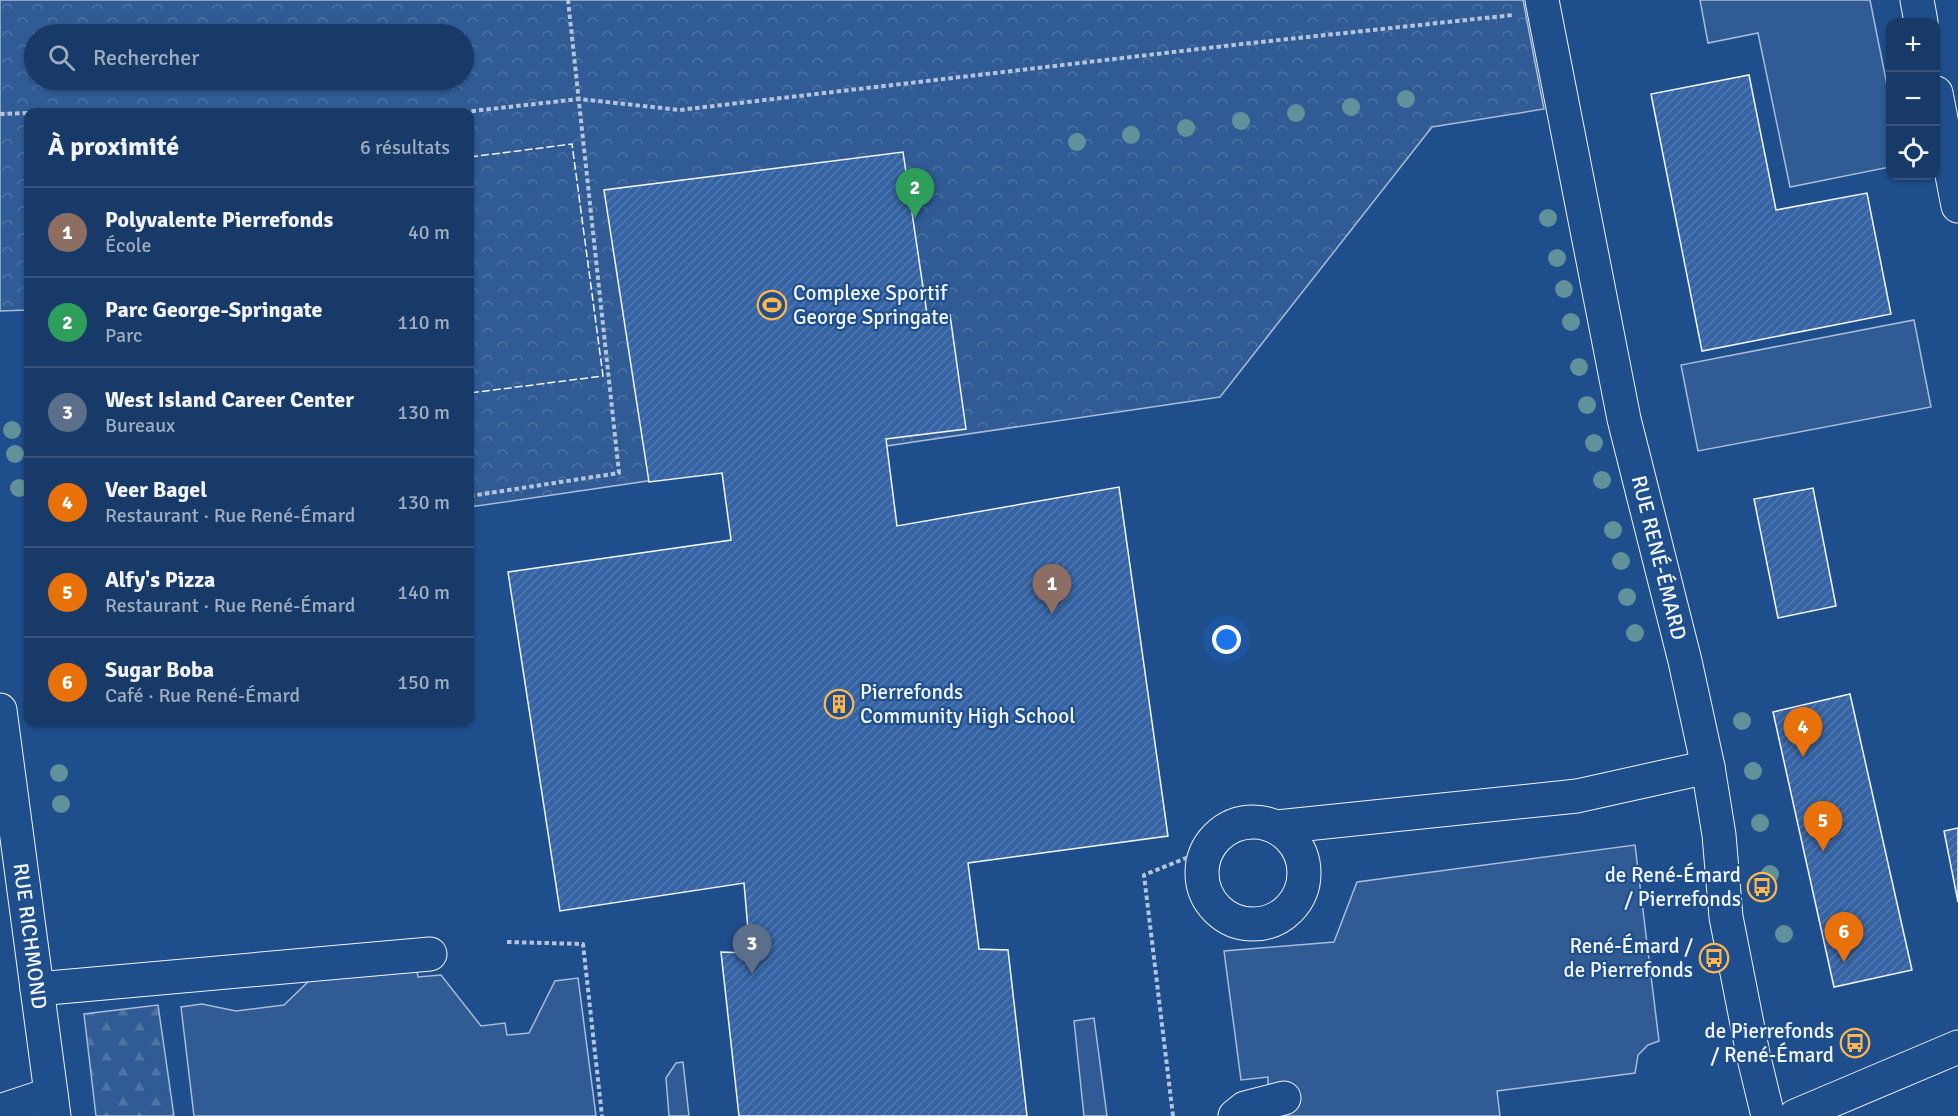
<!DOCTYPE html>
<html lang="fr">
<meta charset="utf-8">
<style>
body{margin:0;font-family:Signika,sans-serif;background:#20416f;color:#f1f3f6}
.controls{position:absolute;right:18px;top:18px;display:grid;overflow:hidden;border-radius:12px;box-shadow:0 2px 4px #0004}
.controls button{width:54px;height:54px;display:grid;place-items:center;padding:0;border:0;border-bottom:2px solid #36547d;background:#173a69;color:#f1f3f6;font:30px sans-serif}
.you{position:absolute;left:1227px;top:640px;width:21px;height:21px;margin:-15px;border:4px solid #fff;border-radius:50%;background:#1a73e8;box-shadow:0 0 0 9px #1a73e833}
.badge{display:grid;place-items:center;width:39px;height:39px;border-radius:50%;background:#ffb74d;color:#fff;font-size:20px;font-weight:700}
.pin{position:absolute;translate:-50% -50px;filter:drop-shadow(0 2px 3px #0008)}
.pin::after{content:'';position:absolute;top:32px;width:21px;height:18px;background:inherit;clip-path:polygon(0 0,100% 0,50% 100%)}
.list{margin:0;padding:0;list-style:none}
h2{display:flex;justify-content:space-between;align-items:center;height:78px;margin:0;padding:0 24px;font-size:26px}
h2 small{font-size:20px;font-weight:400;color:#9eadc0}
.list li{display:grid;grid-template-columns:39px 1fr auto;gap:18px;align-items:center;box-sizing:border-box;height:90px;padding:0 24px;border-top:2px solid #36547d}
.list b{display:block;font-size:22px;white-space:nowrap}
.list p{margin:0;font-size:20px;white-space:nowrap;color:#9eadc0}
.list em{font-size:20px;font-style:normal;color:#9eadc0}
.icon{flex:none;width:33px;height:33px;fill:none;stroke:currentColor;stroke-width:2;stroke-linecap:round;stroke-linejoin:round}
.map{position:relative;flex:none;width:1958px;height:1116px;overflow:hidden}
.search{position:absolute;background:#173a69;box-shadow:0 2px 4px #0004;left:24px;top:24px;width:450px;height:66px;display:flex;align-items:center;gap:15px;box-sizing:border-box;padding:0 21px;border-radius:33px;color:#9eadc0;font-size:22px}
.panel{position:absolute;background:#173a69;box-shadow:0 2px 4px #0004;left:24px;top:108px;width:450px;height:618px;border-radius:12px}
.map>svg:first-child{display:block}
.built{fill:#305b95;stroke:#a8bbd7;stroke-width:1.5}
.forest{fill:url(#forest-firs);stroke:#a8bbd7;stroke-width:1.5}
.park{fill:url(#park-crowns);stroke:#a8bbd7;stroke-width:1.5;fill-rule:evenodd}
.building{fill:url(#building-hatch);stroke:#f2f6ff;stroke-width:1.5}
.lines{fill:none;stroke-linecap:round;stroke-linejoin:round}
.minor-casing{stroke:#f2f6ff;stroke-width:35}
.major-casing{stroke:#f2f6ff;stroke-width:35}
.path{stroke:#b3c4dc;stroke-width:4;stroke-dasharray:4.5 3;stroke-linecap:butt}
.minor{stroke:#1f4e8c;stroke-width:33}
.major{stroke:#1f4e8c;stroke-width:33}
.fence{stroke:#f2f6ff;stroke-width:1.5;stroke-dasharray:8 3;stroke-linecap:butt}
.tree{fill:#61919a}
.labels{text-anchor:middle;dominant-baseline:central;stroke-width:4.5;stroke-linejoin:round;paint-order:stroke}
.poi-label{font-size:21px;fill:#f2f6ff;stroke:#1f4e8c;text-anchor:end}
.street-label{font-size:21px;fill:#f2f6ff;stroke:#1f4e8c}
</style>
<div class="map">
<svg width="1958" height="1116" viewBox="0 0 1958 1116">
<defs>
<pattern id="forest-firs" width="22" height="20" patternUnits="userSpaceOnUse" patternTransform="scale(1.5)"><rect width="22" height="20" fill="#305b95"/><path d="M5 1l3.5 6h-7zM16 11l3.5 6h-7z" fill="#4e73a5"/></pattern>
<pattern id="park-crowns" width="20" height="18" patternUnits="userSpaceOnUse" patternTransform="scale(1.5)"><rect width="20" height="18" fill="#305b95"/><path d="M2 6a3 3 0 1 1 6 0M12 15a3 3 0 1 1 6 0" fill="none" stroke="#4e73a5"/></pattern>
<pattern id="building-hatch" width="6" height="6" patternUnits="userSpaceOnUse" patternTransform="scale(1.5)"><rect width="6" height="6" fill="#3563a3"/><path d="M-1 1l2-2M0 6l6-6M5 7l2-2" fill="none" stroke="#537ab1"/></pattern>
</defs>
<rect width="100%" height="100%" fill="#1f4e8c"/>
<path class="built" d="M1700,0h170l20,100v67l-100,20 -32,-154 -50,10z
M1914,320l17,87 -233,44 -17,-86z
M1635,845l24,196 -11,4 -10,10 -3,18 -138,18 3,25h-252l20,-30v-9l-27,3 -17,-129 110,-9 23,-60z
M416,965l2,12 23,-2 40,51 24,-3 2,12 22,-2 26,-52 23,-3 18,138h-402l-13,-109 21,-3 34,7 48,-6 28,-27z
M1094,1018l13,98h-23l-10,-95z
M683,1062l6,54h-20l-3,-38 10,-15z"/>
<path class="forest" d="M158,1005l16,111h-78l-12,-102z"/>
<path class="park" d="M0,0h1523l21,109 -112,18 -212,270 -750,110v-395h-442v198l-28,1zM34,34h430v46h-430z"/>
<path class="building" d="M1749,75l27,135 91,-17 24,121 -189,37 -51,-257z
M903,152l24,162 23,1 16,114 -80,10 11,87 222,-39 49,349 -200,27 11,86 29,1 19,166h-288l-18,-164 29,1 -6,-70 -184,28 -52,-339 223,-32 -9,-67 -73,9 -45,-292z
M1813,488l23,118 -58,12 -24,-119z
M1850,694l62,276 -78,17 -61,-275z
M1958,828v74l-14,-71z"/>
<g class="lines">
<g class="minor-casing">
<g id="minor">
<path id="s1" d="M1542,0l82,419 61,242 23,106 11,68 7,82 27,137 15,62"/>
<path d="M1917,0l4,22"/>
<path d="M1936,93l22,113"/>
<path id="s2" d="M0,710l54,406"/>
<circle cx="1253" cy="873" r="51"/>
<path d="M1277,827l300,-31 131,-29"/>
<path d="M37,989l393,-35"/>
<path d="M0,1111l51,-17"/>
<path d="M1235,1116l10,-8 39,-10"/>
</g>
</g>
<g class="major-casing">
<path id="major" d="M1795,1116l163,-69"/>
</g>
<path class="path" d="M46,112h28
M464,112l115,-13 101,11 562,-66 271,-29
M0,114l28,-1
M470,496l149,-23 -51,-473
M507,942l76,2 19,172
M1173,1116l-29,-241 62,-25"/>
<use href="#minor" class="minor"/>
<use href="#major" class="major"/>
<path class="fence" d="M470,157l102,-13 31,232 -133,17"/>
</g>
<g class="tree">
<circle cx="1406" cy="99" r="9"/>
<circle cx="1351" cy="107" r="9"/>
<circle cx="1296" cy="113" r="9"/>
<circle cx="1241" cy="121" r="9"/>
<circle cx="1186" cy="128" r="9"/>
<circle cx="1131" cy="135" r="9"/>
<circle cx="1077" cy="142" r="9"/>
<circle cx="1548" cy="218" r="9"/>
<circle cx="1557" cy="258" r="9"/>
<circle cx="1564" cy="289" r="9"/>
<circle cx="1571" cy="322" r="9"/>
<circle cx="1579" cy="367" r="9"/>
<circle cx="1587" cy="405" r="9"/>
<circle cx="12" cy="430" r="9"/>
<circle cx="1594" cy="443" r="9"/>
<circle cx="15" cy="454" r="9"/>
<circle cx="1602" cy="480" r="9"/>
<circle cx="19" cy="488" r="9"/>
<circle cx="1613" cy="530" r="9"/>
<circle cx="1621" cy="561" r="9"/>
<circle cx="1627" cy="597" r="9"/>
<circle cx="1635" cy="633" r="9"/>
<circle cx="1742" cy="721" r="9"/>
<circle cx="1753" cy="771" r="9"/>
<circle cx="59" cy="773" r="9"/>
<circle cx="61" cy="804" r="9"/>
<circle cx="1760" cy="823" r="9"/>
<circle cx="1770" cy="874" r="9"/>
<circle cx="1784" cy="934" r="9"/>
</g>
<defs>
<g id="stadium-ring" transform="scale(1.5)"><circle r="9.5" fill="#1f4e8c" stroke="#ffb74d" stroke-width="1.5"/><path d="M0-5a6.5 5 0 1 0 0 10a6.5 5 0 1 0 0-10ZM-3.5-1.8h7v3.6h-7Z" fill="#ffb74d"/></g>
<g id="building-ring" transform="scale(1.5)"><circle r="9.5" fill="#1f4e8c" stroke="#ffb74d" stroke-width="1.5"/><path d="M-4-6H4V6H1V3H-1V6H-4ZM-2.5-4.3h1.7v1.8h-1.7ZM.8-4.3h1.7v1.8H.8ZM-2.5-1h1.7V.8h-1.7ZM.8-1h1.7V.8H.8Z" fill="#ffb74d"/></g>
<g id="bus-ring" transform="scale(1.5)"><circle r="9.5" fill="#1f4e8c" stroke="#ffb74d" stroke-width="1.5"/><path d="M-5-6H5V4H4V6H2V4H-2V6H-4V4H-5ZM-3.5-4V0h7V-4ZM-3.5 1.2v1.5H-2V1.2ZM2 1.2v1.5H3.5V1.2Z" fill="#ffb74d"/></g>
</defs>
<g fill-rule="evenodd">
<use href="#stadium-ring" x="772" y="305"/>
<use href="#building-ring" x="839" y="704"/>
<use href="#bus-ring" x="1762" y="887"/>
<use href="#bus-ring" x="1714" y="958"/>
<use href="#bus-ring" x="1855" y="1043"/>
</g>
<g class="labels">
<g class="poi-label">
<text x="793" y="293" text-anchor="start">Complexe Sportif<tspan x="793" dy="24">George Springate</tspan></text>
<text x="860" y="692" text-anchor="start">Pierrefonds<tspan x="860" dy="24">Community High School</tspan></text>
<text x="1741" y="875">de René-Émard<tspan x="1741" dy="24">/ Pierrefonds</tspan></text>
<text x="1693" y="946">René-Émard /<tspan x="1693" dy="24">de Pierrefonds</tspan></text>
<text x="1834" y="1031">de Pierrefonds<tspan x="1834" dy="24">/ René-Émard</tspan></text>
</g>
<g class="street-label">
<text stroke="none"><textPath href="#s1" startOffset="570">RUE RENÉ-ÉMARD</textPath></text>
<text stroke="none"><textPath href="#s2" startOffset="228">RUE RICHMOND</textPath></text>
</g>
</g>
</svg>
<div class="controls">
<button>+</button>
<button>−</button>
<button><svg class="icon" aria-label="locate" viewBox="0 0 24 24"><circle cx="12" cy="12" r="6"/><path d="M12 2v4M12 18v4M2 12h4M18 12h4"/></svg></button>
</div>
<div class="you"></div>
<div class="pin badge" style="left:1052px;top:614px;background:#8d6e63">1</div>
<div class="pin badge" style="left:915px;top:218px;background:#2e9e5b">2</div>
<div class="pin badge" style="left:752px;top:974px;background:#5c6f8a">3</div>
<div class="pin badge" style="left:1803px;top:757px;background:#e8710a">4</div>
<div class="pin badge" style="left:1823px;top:851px;background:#e8710a">5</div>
<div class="pin badge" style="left:1844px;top:962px;background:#e8710a">6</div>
<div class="search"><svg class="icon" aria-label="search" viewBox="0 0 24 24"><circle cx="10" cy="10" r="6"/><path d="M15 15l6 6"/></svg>Rechercher</div>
<section class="panel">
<h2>À proximité<small>6 résultats</small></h2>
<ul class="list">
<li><span class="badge" style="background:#8d6e63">1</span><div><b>Polyvalente Pierrefonds</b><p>École</p></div><em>40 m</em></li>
<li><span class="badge" style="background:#2e9e5b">2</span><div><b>Parc George-Springate</b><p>Parc</p></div><em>110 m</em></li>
<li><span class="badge" style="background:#5c6f8a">3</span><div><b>West Island Career Center</b><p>Bureaux</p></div><em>130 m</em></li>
<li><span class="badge" style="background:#e8710a">4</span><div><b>Veer Bagel</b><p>Restaurant · Rue René-Émard</p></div><em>130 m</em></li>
<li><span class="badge" style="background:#e8710a">5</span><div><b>Alfy's Pizza</b><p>Restaurant · Rue René-Émard</p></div><em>140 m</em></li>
<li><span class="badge" style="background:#e8710a">6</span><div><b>Sugar Boba</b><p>Café · Rue René-Émard</p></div><em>150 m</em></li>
</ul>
</section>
</div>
